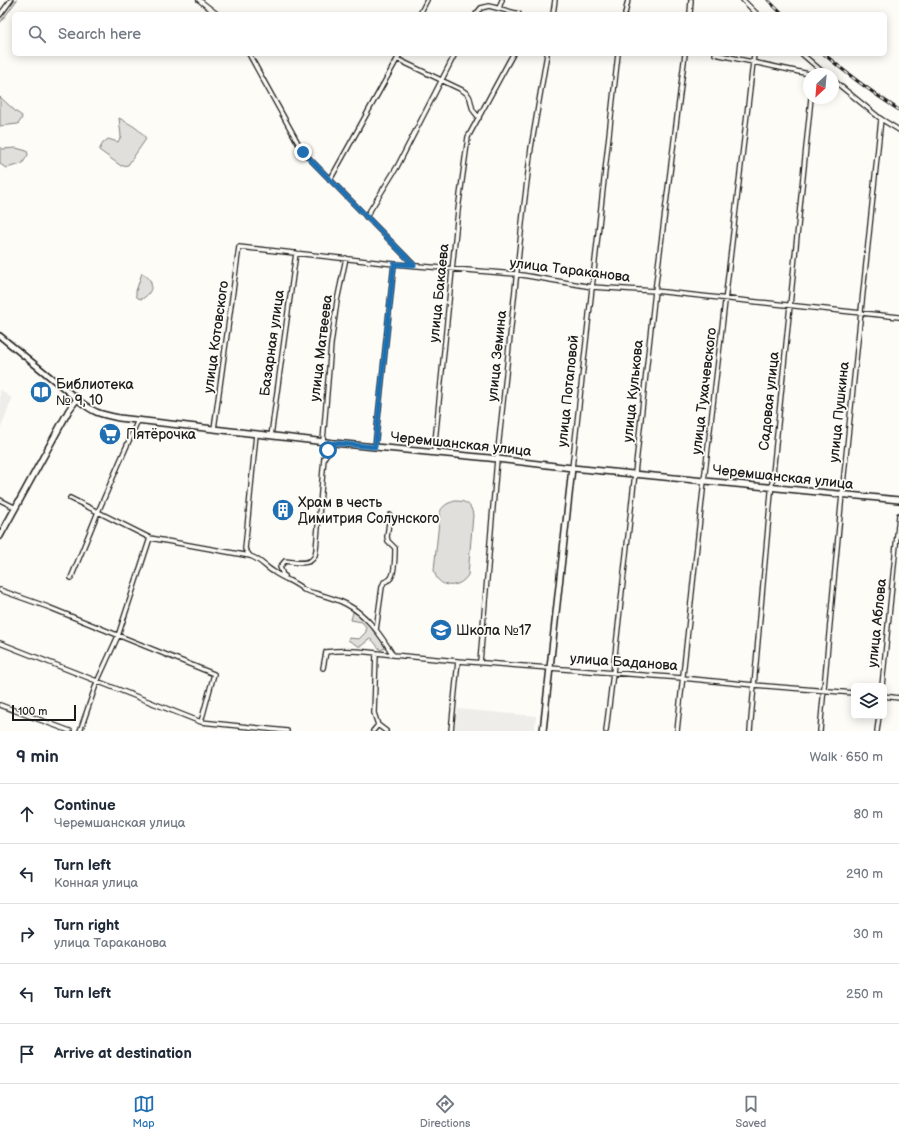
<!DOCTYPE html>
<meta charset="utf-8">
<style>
body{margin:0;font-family:"Balsamiq Sans",sans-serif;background:#f2f2f3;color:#1f2937}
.controls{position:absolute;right:12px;bottom:12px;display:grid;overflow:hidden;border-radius:6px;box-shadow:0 2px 10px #0003}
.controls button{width:36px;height:36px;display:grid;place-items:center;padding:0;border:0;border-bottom:1px solid #e0e1e3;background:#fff;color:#1f2937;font:20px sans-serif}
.compass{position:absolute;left:803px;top:68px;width:36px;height:36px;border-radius:50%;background:#fff;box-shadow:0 2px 10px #0003;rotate:206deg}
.scale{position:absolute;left:12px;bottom:10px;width:64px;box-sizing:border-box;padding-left:4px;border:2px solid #1c1c1c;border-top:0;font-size:11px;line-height:14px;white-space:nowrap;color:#1c1c1c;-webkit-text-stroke:3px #fdfcf7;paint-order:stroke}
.stop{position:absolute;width:12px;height:12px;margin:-9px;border:3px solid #1f6fb2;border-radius:50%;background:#fff}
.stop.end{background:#1f6fb2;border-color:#fff;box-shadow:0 1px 4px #0008}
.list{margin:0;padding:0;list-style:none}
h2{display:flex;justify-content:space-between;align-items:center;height:52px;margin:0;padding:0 16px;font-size:17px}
h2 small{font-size:13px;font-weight:400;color:#747a83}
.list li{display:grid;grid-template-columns:26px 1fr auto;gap:12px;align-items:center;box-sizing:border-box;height:60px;padding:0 16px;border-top:1px solid #e0e1e3}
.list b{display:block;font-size:15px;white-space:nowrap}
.list p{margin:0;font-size:13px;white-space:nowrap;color:#747a83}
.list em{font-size:13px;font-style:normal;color:#747a83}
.icon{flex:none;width:22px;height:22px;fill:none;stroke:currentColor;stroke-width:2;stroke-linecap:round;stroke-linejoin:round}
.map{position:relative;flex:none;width:899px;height:731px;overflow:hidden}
.search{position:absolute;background:#fff;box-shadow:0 2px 10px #0003;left:12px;right:12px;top:12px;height:44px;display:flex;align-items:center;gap:10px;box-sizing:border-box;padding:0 14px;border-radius:6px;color:#747a83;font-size:15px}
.sheet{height:352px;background:#fff}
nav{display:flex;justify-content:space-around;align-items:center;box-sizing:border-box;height:56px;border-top:1px solid #e0e1e3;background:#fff;font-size:11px;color:#747a83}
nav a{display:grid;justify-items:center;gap:2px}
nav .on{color:#1f6fb2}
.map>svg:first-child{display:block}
.built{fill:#eeede9}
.green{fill:#e0dfdb;stroke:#7e7e7c}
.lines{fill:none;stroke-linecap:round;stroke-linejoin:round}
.minor-casing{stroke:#1c1c1c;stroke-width:6}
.tertiary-casing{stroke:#1c1c1c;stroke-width:8}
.secondary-casing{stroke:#1c1c1c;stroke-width:8}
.minor{stroke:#fdfcf7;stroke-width:3.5}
.tertiary{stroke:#fdfcf7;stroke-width:4.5}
.secondary{stroke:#fdfcf7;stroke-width:5}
.rail-casing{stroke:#1c1c1c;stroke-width:3}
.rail{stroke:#fdfcf7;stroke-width:1.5;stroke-dasharray:4.5;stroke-linecap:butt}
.route{stroke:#1f6fb2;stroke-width:5}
.labels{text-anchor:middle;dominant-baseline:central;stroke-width:3.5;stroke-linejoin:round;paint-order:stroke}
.street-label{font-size:14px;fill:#1c1c1c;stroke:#fdfcf7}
.poi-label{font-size:14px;fill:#1c1c1c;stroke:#fdfcf7;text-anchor:start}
</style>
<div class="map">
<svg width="899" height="731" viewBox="0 0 899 731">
<rect width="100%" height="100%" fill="#fdfcf7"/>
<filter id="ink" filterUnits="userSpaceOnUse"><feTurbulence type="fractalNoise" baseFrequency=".025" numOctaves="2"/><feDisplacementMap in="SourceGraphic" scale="8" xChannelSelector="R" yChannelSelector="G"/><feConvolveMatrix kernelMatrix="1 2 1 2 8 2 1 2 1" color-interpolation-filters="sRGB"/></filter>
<g filter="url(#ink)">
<path class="built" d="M0,389l12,10 -12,31z
M457,709l79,7 -1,15h-80z"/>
<path class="green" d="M12,0h5l-17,23v-6z
M0,97c7,6 14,14 22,19l-1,4 -3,4 -18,2z
M119,118c9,5 22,11 27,21l-18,26 -7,1 -22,-16 4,-7 5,-4 10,3 3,-6z
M0,147l3,2 13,-1 11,3 1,4 -6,9 -16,4 -6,-4z
M142,273c13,7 12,19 0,26l-4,-1 -2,-2v-5z
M455,501c12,0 16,3 18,14l-5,60c-9,15 -31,14 -34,-5l6,-58c3,-7 8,-9 15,-11z
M353,612c9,3 17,10 20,19l4,3 8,11v3l-4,2c-6,-4 -6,-11 -13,-11l-3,4 -4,3h-3l-10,-6 1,-2 10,1 7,-7v-5l-4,-5 -11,-2z"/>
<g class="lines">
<g class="minor-casing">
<path id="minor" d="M199,0l18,14
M743,0l14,14
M499,8l3,-8
M420,14l7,-14
M476,14l5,-6 8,-2 30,8
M553,14l2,-14
M625,14l3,-14
M690,14l1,-14
M0,15l11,-15
M249,54l54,98 111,113
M715,54l94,20
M802,54l23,20
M397,59l65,31c11,7 7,9 11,20 1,2 4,5 6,8
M833,80l48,39 18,11
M330,180l70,-126
M366,217l31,-50 58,-113
M214,429l25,-182 155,17 122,10 76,13 63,4 244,26
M271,436l25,-183
M323,441l8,-97 6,-43 9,-43
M375,447l19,-183
M434,452l24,-242 10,-73 45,-83
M572,468l46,-414
M70,498l80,40 100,18c10,3 15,11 24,16 10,7 21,10 30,18 13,4 31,8 42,14 21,11 35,31 47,51l65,6 224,17 72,7 100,8
M0,500l16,8
M250,556l-5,-7 11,-115
M285,576l-2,-1 -3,-8 5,-6c8,1 25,5 29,-4 2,-2 1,-4 2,-7l8,-92 10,-15
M71,578l27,-66 40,-92
M0,590l48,17 166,67 -13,48
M376,630l6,-43 2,-5c1,0 5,-2 6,-3 5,-4 5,-25 5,-31l-7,-7 -1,-4 3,-22
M0,643l201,79 86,9
M376,653l-2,60 4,12 8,6
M480,662l17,-203 26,-245 8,-66 16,-94
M323,668l3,-16c22,-3 44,0 67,3
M882,686l17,-171
M884,696l15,2
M0,705l70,26
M80,731l17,-49 21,-46 32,-98
M373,731l5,-6
M451,731l7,-70
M606,731l7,-58 42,-382 30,-237
M677,731l27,-250 50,-427
M750,731l21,-238 40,-395
M820,731l22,-237 39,-375
M877,731l2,-15"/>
</g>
<g class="tertiary-casing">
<path id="tertiary" d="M0,336l77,63"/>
</g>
<g class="secondary-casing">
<path id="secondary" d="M0,536l69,-126 8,-11c17,14 22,15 42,19l215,25 155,15 83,10 327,32
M543,731l29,-263"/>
</g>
<use href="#minor" class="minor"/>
<use href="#tertiary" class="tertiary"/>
<use href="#secondary" class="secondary"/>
<g class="rail-casing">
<path id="rail" d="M768,0l14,14
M824,54c24,21 49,39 75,56"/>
</g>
<use href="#rail" class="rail"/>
</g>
</g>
<g class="lines" filter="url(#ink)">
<path class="route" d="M303,152l111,113 -20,-1 -19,183 -41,-4 -6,7"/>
</g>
<defs>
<g id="library-disc" transform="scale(1.15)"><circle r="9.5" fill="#1f6fb2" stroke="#fdfcf7"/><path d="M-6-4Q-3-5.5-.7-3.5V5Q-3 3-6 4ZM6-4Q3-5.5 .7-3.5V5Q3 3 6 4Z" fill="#fff"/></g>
<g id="supermarket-disc" transform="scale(1.15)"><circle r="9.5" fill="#1f6fb2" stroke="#fdfcf7"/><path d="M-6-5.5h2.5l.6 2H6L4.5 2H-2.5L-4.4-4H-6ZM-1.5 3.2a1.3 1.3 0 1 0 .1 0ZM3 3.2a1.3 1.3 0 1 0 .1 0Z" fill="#fff"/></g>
<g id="building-disc" transform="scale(1.15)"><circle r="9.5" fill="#1f6fb2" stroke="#fdfcf7"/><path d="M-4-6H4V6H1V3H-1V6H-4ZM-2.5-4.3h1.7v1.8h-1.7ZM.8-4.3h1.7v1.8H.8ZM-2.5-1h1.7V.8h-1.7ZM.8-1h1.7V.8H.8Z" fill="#fff"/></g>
<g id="school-disc" transform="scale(1.15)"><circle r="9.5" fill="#1f6fb2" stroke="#fdfcf7"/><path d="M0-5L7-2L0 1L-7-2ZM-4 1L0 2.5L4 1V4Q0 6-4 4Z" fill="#fff"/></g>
</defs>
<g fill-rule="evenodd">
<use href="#library-disc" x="41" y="392"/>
<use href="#supermarket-disc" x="110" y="434"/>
<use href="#building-disc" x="283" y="510"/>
<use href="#school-disc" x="441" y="630"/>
</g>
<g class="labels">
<g class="street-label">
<text transform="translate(570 270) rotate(7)">улица Тараканова</text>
<text transform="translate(439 293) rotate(-84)">улица Бакаева</text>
<text transform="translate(216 337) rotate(-82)">улица Котовского</text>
<text transform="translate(272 343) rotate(-82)">Базарная улица</text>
<text transform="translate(321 348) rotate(-83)">улица Матвеева</text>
<text transform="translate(497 356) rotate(-84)">улица Земина</text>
<text transform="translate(568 391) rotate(-84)">улица Потаповой</text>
<text transform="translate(633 391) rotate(-84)">улица Кулькова</text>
<text transform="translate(704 391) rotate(-83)">улица Тухачевского</text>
<text transform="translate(769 401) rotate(-84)">Садовая улица</text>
<text transform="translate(839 412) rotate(-84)">улица Пушкина</text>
<text transform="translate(461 444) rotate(6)">Черемшанская улица</text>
<text transform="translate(783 477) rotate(6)">Черемшанская улица</text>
<text transform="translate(877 623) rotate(-84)">улица Аблова</text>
<text transform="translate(624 662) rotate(4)">улица Баданова</text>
</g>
<g class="poi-label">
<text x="56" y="384">Библиотека<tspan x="56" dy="16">№ 9, 10</tspan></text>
<text x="126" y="434">Пятёрочка</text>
<text x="298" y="502">Храм в честь<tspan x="298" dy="16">Димитрия Солунского</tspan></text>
<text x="456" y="630">Школа №17</text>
</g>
</g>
</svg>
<div class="controls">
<button><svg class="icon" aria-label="layers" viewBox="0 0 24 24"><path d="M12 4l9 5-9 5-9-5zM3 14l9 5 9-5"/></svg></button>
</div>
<svg class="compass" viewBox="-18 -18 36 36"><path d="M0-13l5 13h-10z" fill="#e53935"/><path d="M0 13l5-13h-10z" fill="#747a83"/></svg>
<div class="scale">100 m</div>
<div class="stop" style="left:328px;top:450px"></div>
<div class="stop end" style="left:303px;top:152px"></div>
<div class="search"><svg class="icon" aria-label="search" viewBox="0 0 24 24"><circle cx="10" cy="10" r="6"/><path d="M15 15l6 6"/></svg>Search here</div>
</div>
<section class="sheet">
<h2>9 min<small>Walk · 650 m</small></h2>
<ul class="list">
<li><svg class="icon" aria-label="ahead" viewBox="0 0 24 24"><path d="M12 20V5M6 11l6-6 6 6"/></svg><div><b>Continue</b><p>Черемшанская улица</p></div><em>80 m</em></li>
<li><svg class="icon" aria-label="left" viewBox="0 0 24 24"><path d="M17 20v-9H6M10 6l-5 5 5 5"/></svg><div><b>Turn left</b><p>Конная улица</p></div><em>290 m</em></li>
<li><svg class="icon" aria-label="right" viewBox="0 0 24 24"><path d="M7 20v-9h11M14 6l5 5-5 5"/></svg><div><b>Turn right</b><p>улица Тараканова</p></div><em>30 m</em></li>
<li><svg class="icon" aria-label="left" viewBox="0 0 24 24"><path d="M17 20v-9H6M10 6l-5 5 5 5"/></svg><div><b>Turn left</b></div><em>250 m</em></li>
<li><svg class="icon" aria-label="arrive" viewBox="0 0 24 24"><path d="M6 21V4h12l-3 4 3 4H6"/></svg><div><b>Arrive at destination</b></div></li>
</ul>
</section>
<nav>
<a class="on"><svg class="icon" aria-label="map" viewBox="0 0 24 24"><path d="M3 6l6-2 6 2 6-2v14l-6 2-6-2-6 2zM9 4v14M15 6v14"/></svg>Map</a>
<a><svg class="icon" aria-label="directions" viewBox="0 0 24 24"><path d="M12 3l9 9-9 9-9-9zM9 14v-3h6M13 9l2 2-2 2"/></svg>Directions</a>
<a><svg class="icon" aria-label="saved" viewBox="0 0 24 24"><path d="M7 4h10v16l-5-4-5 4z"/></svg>Saved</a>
</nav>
